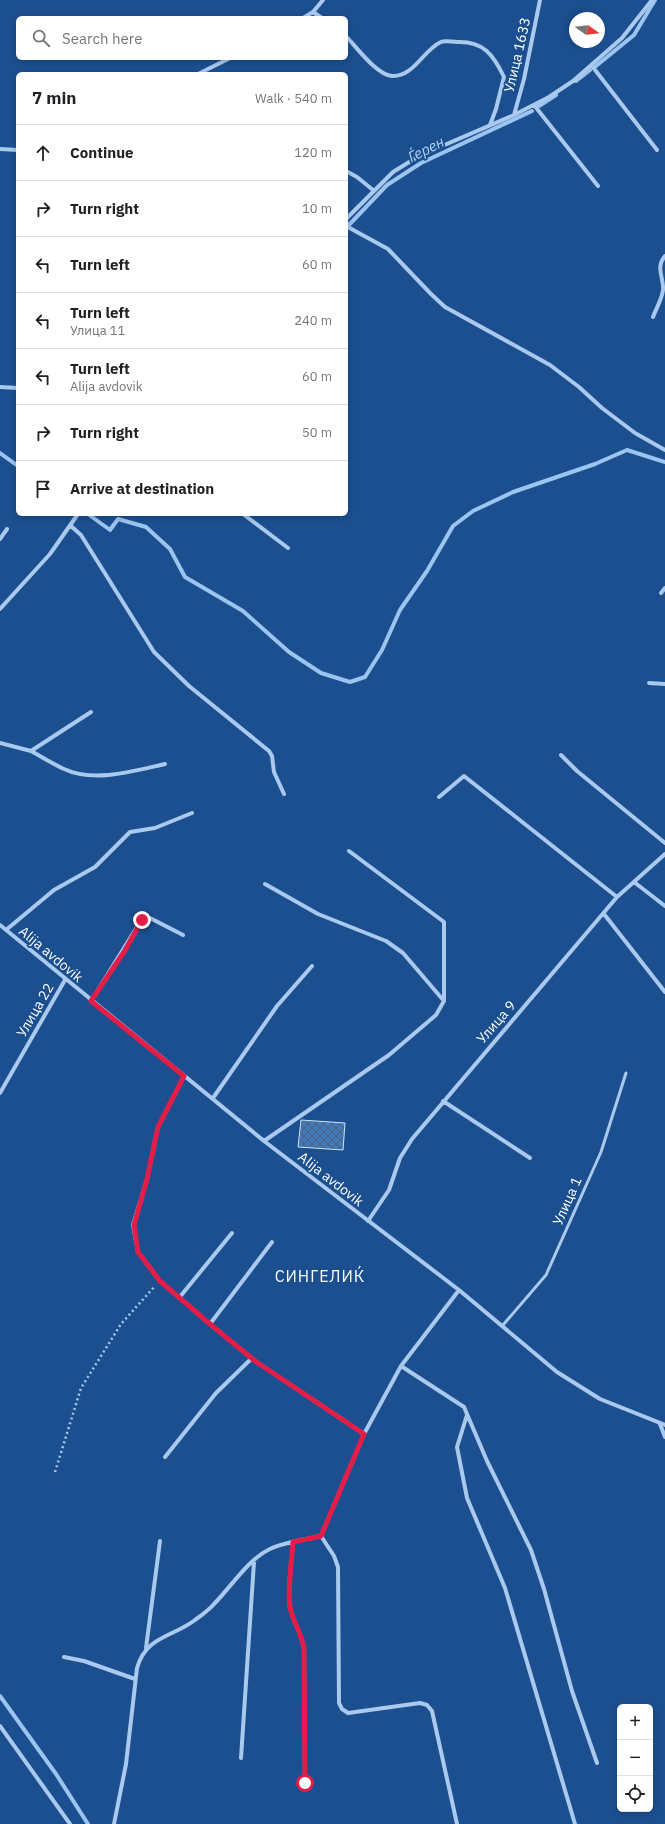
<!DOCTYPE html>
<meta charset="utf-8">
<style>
body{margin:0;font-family:"IBM Plex Sans",sans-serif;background:#f2f2f2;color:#202124}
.controls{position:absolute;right:12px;bottom:12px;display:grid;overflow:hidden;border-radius:6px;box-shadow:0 2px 6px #0003}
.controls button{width:36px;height:36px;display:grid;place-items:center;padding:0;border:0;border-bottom:1px solid #e0e0e0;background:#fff;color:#202124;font:20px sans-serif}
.compass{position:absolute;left:569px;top:12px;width:36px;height:36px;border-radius:50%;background:#fff;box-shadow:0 2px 6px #0003;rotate:105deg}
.stop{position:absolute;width:12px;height:12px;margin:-9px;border:3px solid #e11d48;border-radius:50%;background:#fff}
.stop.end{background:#e11d48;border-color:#fff;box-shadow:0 1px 4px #0008}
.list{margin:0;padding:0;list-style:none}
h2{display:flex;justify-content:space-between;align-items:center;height:52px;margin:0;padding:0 16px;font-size:17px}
h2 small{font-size:13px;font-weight:400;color:#757577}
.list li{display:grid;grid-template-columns:26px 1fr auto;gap:12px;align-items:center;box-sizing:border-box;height:56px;padding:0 16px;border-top:1px solid #e0e0e0}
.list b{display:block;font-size:15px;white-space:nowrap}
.list p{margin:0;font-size:13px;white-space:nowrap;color:#757577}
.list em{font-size:13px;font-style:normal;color:#757577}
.icon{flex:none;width:22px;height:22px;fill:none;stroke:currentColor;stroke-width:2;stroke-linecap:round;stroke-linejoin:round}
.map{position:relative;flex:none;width:665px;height:1824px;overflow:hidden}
.search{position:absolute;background:#fff;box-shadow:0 2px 6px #0003;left:16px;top:16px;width:332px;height:44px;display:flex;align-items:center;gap:10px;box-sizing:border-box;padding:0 14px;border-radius:6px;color:#757577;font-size:15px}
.panel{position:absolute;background:#fff;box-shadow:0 2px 6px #0003;left:16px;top:72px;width:332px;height:444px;border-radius:6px}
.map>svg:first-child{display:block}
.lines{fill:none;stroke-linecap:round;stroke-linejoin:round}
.stream{stroke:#9cc4f0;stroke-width:4}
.building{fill:url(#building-cross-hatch);stroke:#cfe3fa}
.path{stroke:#a9c9ee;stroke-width:2.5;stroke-dasharray:2 3;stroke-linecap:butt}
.lane{stroke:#a9c9ee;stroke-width:3}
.street{stroke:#a9c9ee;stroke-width:4}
.route{stroke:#e11d48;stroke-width:5}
.labels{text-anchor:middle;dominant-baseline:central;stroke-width:3.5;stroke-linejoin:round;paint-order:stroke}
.street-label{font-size:14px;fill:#fff;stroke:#1b4f8f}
.water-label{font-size:15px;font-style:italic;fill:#b5d3f5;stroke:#1b4f8f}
.quarter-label{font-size:16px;letter-spacing:1px;fill:#fff;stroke:#1b4f8f}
</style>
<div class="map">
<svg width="665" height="1824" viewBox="0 0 665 1824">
<defs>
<pattern id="building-cross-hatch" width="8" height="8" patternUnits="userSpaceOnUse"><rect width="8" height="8" fill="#4478b7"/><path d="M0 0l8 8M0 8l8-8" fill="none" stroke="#486282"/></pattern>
</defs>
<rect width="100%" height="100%" fill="#1b4f8f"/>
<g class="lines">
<path class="stream" d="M596,66l38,-31 21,-35
M576,81l14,-11
M539,106l17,-11
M346,228l41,-43 34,-22 111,-52
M0,453l18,13
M88,514l22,16 8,-11 28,8 24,22 15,28 58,34 46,41 32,21 29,9 15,-5 17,-27 18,-40 27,-39 26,-45 20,-15 40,-19 82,-28 32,-14 38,12
M0,1696l56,78 32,50"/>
</g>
<path class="building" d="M301,1120l44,3 -2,27 -45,-3z"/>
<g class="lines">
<path class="path" d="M55,1472l26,-84 40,-64 34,-38"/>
<path class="lane" d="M503,1325l43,-50 55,-123 25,-79"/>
<path class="street" d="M313,12l9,6
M303,18l10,-6 10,-12
M346,36c10,11 31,39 46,40 22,1 31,-26 49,-34 4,-2 11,0 16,0 26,-1 36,12 47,35l-8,32 -6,16
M592,66l65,84
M198,74l32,-16
M534,105l64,81
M514,115l10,-36 16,-79
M0,149l18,1
M346,171l11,6 16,13
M346,219l47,-47 26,-16 95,-41 35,-18 24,-16 49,-43 30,-38
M346,226l42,23 43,45 14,13 105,58 29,22 23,21 33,25 30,17
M653,317c3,-8 9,-18 10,-27 1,-13 -8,-22 2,-34
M0,387l18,1
M243,514l45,34
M71,526l10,9 73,117 35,34 80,65 3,5 2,16 10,22
M0,539l7,-10
M661,593l4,-5
M0,609l50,-55 28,-40
M649,683l16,1
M0,743l31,8 60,-39
M31,751c11,6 22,13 33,18 30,14 70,2 101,-5
M561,755l16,16 88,72
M439,797l25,-21 153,121
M634,882l31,24
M265,884l53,30 68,27 17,12 41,48
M604,914l61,78
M0,925l264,216 195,149 98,82 43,27 65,26
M6,930l48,-40 41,-23 35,-35 25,-4 37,-15
M91,1001l51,-82 8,-1 33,17
M184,1076l-26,51 -11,52 -14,46 5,27 22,29 50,43 45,37 109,73
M0,1093l65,-113
M213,1098l64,-92 35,-40
M443,1101l87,57
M264,1141l125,-86 47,-40 8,-14v-79l-95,-71
M368,1221l21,-31 11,-32 12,-19 205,-242 48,-43
M179,1298l53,-65
M210,1324l62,-82
M401,1366l63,41 23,54 44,89 13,39 28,102 25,72
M467,1415l-10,32 10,51 38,90 70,236
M660,1424l5,13
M165,1457l51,-64 36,-35
M321,1536l13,20 4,11 1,136 3,6 6,4 72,-10 7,2 5,6 25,113
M293,1542c-1,16 -6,50 -3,65 3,15 11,25 14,41l1,135
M146,1648l14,-107
M64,1657l20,4 51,18
M0,1726l70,98
M241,1758l13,-196
M114,1824l12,-60 11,-96c9,-32 36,-31 58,-48 7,-5 14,-10 19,-16 16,-16 34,-44 54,-54 15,-8 36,-10 53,-14l43,-102 37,-68 58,-76"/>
</g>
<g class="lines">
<path class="route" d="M142,920l-18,32 -33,49 93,75 -26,51 -11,52 -13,46 4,27 22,29 50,43 45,37 109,73 -43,102 -28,6c-1,16 -6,50 -3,65 3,15 11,25 14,41l1,135"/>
</g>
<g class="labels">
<g class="street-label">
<text transform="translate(517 55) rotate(-77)">Улица 1633</text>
<text transform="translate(51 954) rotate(40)">Alija avdovik</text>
<text transform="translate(35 1010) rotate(-60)">Улица 22</text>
<text transform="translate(496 1022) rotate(-49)">Улица 9</text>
<text transform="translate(331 1179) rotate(38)">Alija avdovik</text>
<text transform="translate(567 1201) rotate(-66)">Улица 1</text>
</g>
<g class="water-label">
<text transform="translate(426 149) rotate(-27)">Ѓерен</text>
</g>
<g class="quarter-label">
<text x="320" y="1276">СИНГЕЛИЌ</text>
</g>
</g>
</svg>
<div class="controls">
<button>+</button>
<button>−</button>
<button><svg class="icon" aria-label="locate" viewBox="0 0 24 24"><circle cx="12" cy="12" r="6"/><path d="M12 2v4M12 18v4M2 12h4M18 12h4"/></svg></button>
</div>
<svg class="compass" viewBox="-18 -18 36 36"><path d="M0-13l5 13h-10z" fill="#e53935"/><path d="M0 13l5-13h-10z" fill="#757577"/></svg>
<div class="stop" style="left:305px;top:1783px"></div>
<div class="stop end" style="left:142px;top:920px"></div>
<div class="search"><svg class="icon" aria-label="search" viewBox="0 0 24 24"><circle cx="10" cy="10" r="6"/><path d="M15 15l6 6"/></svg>Search here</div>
<section class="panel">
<h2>7 min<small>Walk · 540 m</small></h2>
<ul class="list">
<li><svg class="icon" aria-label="ahead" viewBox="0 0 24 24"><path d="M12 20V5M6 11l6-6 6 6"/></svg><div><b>Continue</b></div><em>120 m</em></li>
<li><svg class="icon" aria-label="right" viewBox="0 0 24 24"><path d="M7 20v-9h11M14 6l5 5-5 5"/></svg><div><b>Turn right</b></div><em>10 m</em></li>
<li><svg class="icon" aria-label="left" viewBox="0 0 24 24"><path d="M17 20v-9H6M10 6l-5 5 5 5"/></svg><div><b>Turn left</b></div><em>60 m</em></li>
<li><svg class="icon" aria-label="left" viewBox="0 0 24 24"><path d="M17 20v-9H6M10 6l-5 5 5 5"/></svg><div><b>Turn left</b><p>Улица 11</p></div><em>240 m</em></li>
<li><svg class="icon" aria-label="left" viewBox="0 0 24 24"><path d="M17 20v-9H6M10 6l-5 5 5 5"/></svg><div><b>Turn left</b><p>Alija avdovik</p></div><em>60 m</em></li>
<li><svg class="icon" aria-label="right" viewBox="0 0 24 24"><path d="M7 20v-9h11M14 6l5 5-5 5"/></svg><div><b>Turn right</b></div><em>50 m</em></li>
<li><svg class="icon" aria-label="arrive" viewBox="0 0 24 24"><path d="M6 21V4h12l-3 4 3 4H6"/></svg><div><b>Arrive at destination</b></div></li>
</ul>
</section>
</div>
